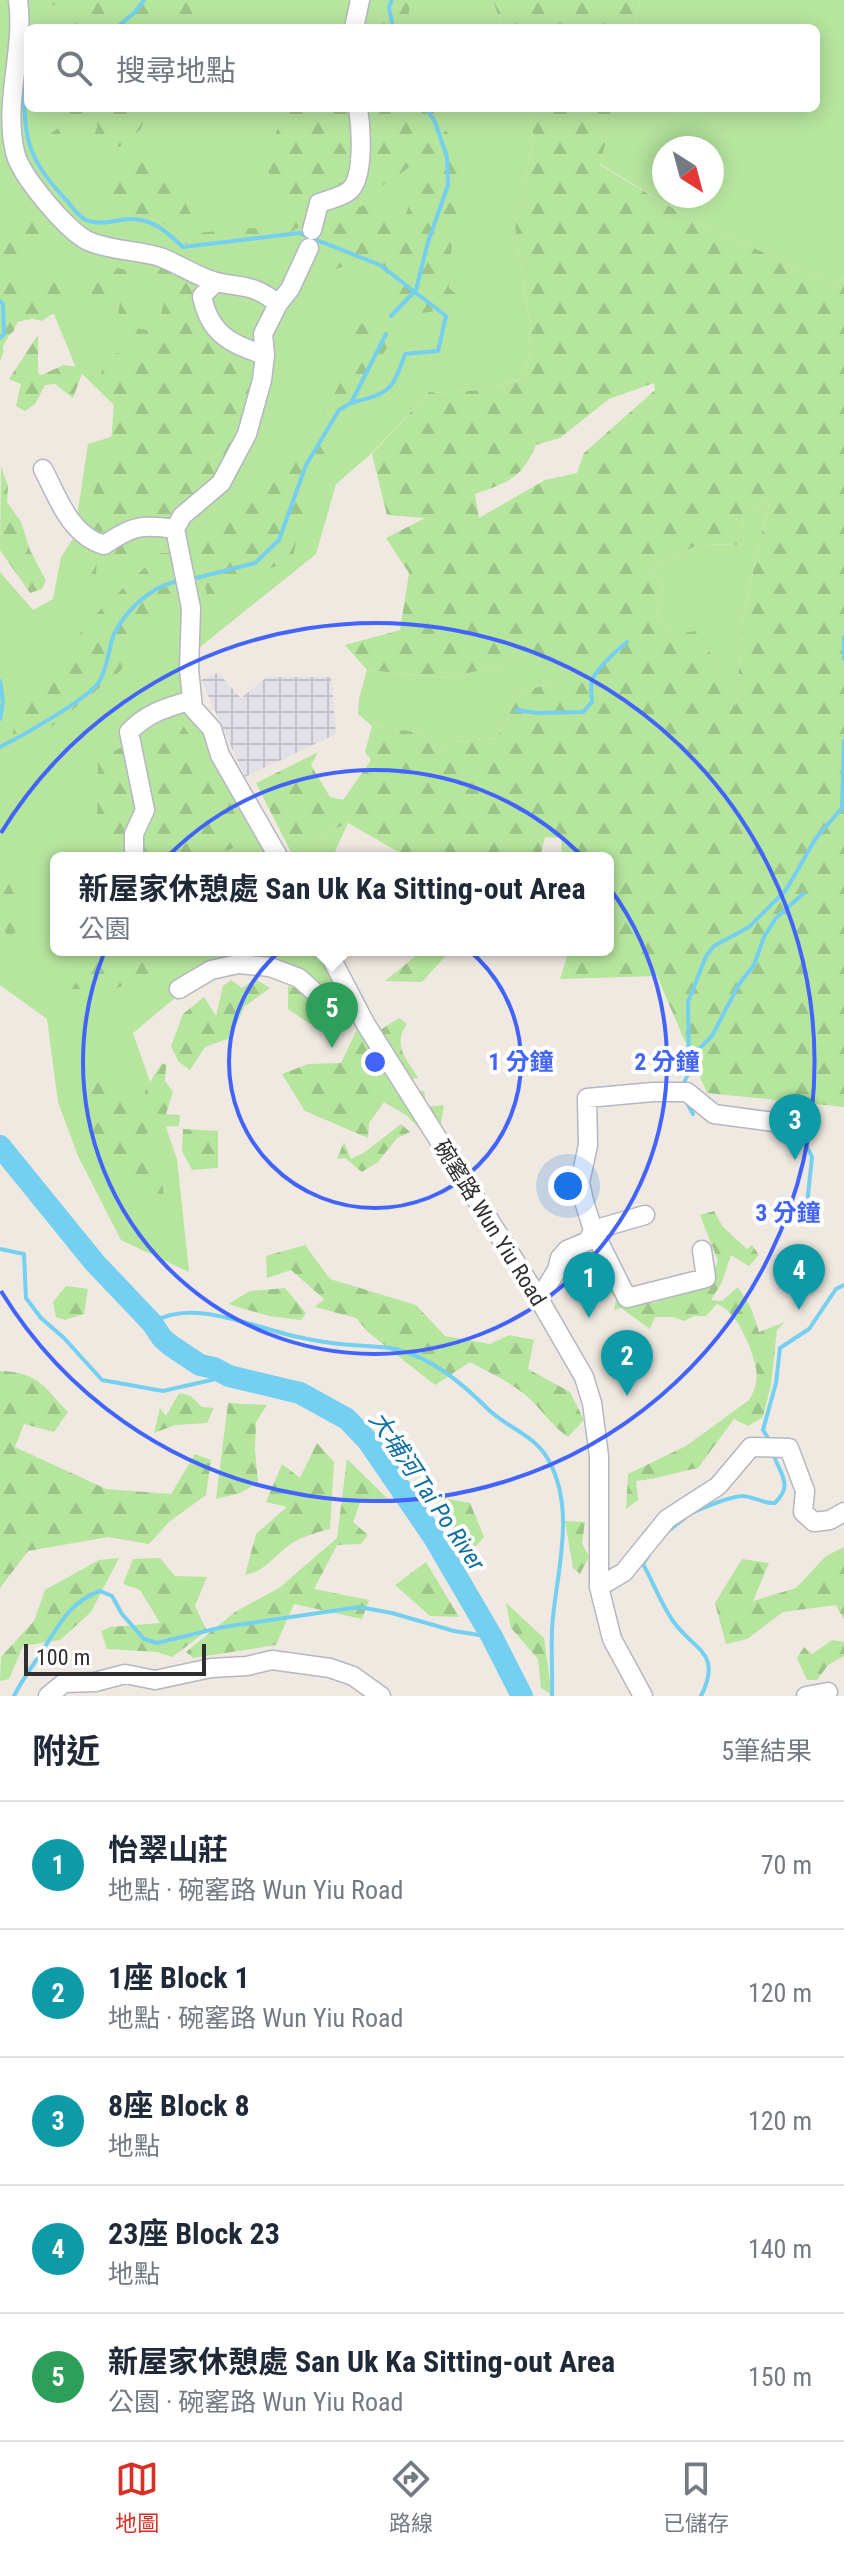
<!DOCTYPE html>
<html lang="zh-TW">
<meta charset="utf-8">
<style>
body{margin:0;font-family:"Roboto Condensed","Noto Sans TC",sans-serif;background:#f2f2f3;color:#1f2937}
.compass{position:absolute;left:652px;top:136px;width:72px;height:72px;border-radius:50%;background:#fff;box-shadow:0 4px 20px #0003;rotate:144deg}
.scale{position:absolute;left:24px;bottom:20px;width:182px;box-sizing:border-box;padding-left:8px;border:4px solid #2e2e2e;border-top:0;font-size:22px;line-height:28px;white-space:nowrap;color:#2e2e2e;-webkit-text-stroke:6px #fff;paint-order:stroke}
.you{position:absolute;left:568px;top:1186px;width:28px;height:28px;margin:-20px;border:6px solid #fff;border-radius:50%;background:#1a73e8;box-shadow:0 0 0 12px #1a73e833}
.badge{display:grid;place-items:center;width:52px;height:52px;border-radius:50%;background:#d93025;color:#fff;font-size:26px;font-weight:700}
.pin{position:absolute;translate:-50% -66px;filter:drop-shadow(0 2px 4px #0008)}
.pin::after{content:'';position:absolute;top:42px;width:28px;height:24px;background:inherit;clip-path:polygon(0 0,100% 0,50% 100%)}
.popup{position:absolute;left:50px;top:852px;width:564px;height:104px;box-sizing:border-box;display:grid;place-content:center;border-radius:12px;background:#fff;filter:drop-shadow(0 2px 6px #0005);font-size:26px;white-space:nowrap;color:#747a83}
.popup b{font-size:30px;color:#1f2937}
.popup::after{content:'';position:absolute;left:50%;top:100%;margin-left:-16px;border:16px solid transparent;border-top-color:#fff}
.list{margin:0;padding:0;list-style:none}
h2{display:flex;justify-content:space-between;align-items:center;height:104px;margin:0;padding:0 32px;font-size:34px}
h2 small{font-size:26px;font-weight:400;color:#747a83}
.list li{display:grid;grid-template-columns:52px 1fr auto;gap:24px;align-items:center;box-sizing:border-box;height:128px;padding:0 32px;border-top:2px solid #e0e1e3}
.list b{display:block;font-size:30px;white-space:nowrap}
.list p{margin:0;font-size:26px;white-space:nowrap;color:#747a83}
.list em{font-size:26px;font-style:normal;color:#747a83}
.icon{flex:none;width:44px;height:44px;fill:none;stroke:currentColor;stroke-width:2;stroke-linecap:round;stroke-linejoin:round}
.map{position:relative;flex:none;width:844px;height:1696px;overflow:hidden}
.search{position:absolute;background:#fff;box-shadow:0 4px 20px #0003;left:24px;right:24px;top:24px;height:88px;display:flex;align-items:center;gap:20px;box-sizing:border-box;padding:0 28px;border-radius:12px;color:#747a83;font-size:30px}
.sheet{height:744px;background:#fff}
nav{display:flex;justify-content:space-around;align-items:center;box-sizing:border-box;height:112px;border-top:2px solid #e0e1e3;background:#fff;font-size:22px;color:#747a83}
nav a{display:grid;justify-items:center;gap:4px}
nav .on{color:#d93025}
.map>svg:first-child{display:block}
.industrial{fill:url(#industrial-grid)}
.green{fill:#b6e59e;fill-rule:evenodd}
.forest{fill:url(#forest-firs);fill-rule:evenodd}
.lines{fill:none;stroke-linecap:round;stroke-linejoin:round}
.stream{stroke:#75cff0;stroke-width:4}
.river{stroke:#75cff0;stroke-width:22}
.minor-casing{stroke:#b4b7c1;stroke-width:21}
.minor{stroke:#fff;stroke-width:18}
.ring{fill:none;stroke:#4264fb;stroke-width:4}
.labels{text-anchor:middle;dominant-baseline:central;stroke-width:8;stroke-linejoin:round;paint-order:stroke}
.street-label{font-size:22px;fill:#2e2e2e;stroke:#fff}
.water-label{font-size:24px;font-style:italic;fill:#0d6fa3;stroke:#fff}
.centre{fill:#4264fb;stroke:#fff;stroke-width:4}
.ring-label{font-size:24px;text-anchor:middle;font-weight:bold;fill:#4264fb;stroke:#fff;stroke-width:8;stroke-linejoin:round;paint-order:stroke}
</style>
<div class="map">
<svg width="844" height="1696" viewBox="0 0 844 1696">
<defs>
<pattern id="industrial-grid" width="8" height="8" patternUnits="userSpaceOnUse" patternTransform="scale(2)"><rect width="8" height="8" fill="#e3e1e8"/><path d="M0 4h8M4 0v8" fill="none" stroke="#c3c1c7"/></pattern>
<pattern id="forest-firs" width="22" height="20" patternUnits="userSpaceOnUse" patternTransform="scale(2)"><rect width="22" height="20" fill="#b6e59e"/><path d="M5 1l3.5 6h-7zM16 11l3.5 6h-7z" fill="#9dc588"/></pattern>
</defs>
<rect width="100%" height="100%" fill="#efe9e1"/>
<path class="industrial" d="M218,673l23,25 26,-21h64l5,57 -91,43 -44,-97z"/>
<path class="green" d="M0,0h493l9,28h-474v80h498l8,28 -19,92 14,90 1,34 -6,25c-32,14 -60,16 -95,15l-57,61 -36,31 -20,70 -126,101 6,47 74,156h-214v92h264l13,37 -57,-19 -83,15 -60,50 44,126 12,113 -68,-32 -43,-84 -20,-54 -11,-83 -47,-34v-413l33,38 20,-11 8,-42 13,-20 14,-93 29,-9 -3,-30 -38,-37 -22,-54 -37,8 -17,29z
M640,0h204v278l-8,7 -140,-63 -96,-58 14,-56h202v-80h-182zM664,148h48v48h-48z
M770,499l-27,116 -7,93 -24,-52 -40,-21 -15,-22 7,-30 -17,-12 52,-27 45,1 -2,-31z
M514,662l62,3 -18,15 -40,14 -21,44 -44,4 -18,7 -12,-16 -51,-7 -14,-12 1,-16 8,-28 81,8z
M348,823l-16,35h-44l33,-23z"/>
<path class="forest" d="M28,0h188v16l-17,3 -30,-7 -27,16h-71l-16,-24 -12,8z
M370,0h42l-7,28h-37z
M493,0h147l-6,28h-132z
M42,108h108l-10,22 -21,17 -27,-5 6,-18 -41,25 -6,-16 24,-16 -33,-1z
M292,108h66l10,22 6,3 8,-8 -4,-17h57l8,20 17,17 -4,24 7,2 -11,70 -3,47 8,7v12l-40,7 -19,-20 -23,-41 -53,22 16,-61 36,-12 26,28 25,-68 1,-9 -34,28 -17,8 -5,-13 -18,4 -72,30 -16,-53 23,-47z
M526,108h88l-14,57 96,57 140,63 8,-7v829l-137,-14 -50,-117 -97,3 9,-29h39v-92h-46l-1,-20 -16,-1 -5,21h-131l-61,-35 -27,12 -28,21 -37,-73 62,-31 -7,13 19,32 13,3 28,-40 -6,-8 7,-26 51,7 12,16 18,-7 44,-4 21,-44 40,-14 17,-14 -61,-4 -66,16 -81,-8 -22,-25 55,-15 9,-57 -23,-35 39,-20 -38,-3 -15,-61 57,-62c35,1 64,-1 95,-15l6,-25 -1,-34 -14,-90 19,-92zM654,383l1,7 -71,63 -7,20 -32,7 -66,38 -4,-24c34,-12 46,-15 61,-49l24,-7 49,-39zM770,499l-27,116 -7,91 -24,-50 -17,-25 -23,4 -15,-22 7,-30 -17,-12 52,-27 45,1 -2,-31z
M151,154l14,9 31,61 -5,10 51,-6 24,1 16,-8 25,-3 -3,6 -31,19 -17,-9 -33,7 -38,3 -12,-21 -8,1 -64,-19 -5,-23c15,-13 26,-23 47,-20z
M27,207l31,33 -13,10 -33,17 -1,18 21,8 20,-28 15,38 -25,18 -21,-6 -8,17 -13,9 4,10 -4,10v-144l9,3z
M148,266l16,1 41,15 -9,25 10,29 51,36 -36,102 -45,46 -34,11 -47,1 -4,-9 3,-32 17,-45 3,-46 -14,-23 5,-17 12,-7 21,8 4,-10 -20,-9 1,-16 31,5 7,-15 3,-16 -14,-17z
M106,267l26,3 4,34 5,11 -17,1 -6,-3 3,-15 -3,-4 -11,14 -14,-1 -2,-18z
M383,322l5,24 -53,83 -35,97 -8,34 -36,14 -48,27 -14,-70 42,-19 73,-71 37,-69 9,-48z
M38,335v38l3,2 23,-10 20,3 -11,30 -18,-14 -10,1 -10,19 -10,7 -9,-5 5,-22 -12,-5z
M1,467l7,19 -1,16 14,20 9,28 16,31 -4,8 -12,4 -30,-43z
M147,538l4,11 -21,9 -8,20 -14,16 -20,-10 -20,-5 21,-25 8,6 -1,14 7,2 17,-33z
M160,553h29l-16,50 -16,16 -37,52 -72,59 -40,29 10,-53 81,-95z
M180,721l41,61 26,60 -38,16h-83l-29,-27 1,-73z
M0,868l3,2 24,53 -18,14 -9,-12z
M94,950h88l-4,19 -65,20h-56z
M423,950h28l-29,32 -37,-1z
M255,979l15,9 -25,18 -15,32 -25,9 -15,23 -12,-9 -7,-15 12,-32 21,-17 12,19 7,-30 8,-6 11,8z
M288,986l15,4 26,23 -6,10 -13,1 -22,-15z
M399,1018l8,6c-15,22 -1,33 11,54l-7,1 -31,-49z
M359,1025l54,66h11l3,16 17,-2 -4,24 -13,7 -21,-21 -22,-13 -15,21 -1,15 -63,-27 -23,-37 26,-10 33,-1z
M95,1060l48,39 3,-11 16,-25 4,2 -1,16 8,11 -7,22 14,1 -1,11 -26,1 -13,14 -10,-11 8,-7 5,-23 -19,15 1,28 34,13 5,41 -29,-5 -43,-56 -19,-46z
M401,1124l9,8 -13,6 -19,24 -16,10 -17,-14 -8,1 7,-17 7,17 14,-7z
M183,1129l35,2v37l-26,2 -10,-19z
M714,1211l9,16 24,22 5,-4 7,10 -10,11 -18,-11 -9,27 -11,18 11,1 16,-14 13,21 8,24 26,-10 -8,8 -6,55 -8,32 -15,9 -14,-7 -36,49c-21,4 -40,11 -62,13l2,19 -12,9 2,-35 58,-28 63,-46c6,-9 9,-21 7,-31 -4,-21 -19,-58 -39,-65l-11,12h-12l-10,5 -11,-4h-18l-5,12 -29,-21 -7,2 2,-11 -11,-12 5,-7 16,23h28l42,-19 11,-1 11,-22 -18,-46z
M305,1245l25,34 86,26 29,31 45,8 19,-9 25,5 -6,29 42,23 14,28 -16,17c-15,-11 -20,-19 -32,-32 -17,-19 -44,-31 -66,-43l-35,23 -66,-52 -13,-15 -41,-11 9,-8 -33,-29 -24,8 -1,-22z
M66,1286l22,3 -4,25 -19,6 -9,-3 -3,-15z
M285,1288l21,25 -5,7 -32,-4 -41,-12 22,-13z
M0,1371c38,1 43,15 68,41l-14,20 -30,-8 -9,23 91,42 65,5 24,-40 16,6 -5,35 -37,27 -20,22 -41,-7 -80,14 -28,37z
M179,1393l12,3 11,11 12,1 -7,15 -32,2 -21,8 6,-25 6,8z
M228,1403l39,2 -11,17 -1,27 3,34 -18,10 -24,6z
M317,1443l17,19 -4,67c-15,4 -30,8 -42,17 -15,11 -24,26 -43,29l11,-41 31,-27 -21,-5 16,-38 18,14z
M347,1459l41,40 -28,4 -7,19 15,13 -7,9 -24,1 -23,44 55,11 -7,19 -68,-15 -18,41 -83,13 -7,-6 49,-40 44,-24 58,-50z
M432,1496l38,7 14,34 -17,19z
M565,1521l20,1 -3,21 7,14 -9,17 -7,-6z
M844,1547v73l-8,-15 -53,7 -36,27 -21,5 -11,-41 27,-44 27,4 -16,38 43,-13 30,-32z
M119,1558l-28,54 -31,28 -37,6 -14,33 -9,2 1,-24 33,-36 11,-31 54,-30z
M160,1558l15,18 32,1 -12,29 12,25 -35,26 -15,-5 -50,-3 -6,-18 9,-4 50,-4 -20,-33 -17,-6 10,-25z
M426,1562l33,55 -29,-1 -35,-31z
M506,1603l38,35 8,57 -11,-7 -3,-29 -27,-31z
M832,1640l12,2v14l-16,9 -11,15h-10l-10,-22 7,-11 8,7z"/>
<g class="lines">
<path class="stream" d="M392,0l-3,7 4,21
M116,28l18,-15 10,-13
M24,91c0,54 7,71 44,111 5,6 11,15 18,18 14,6 29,0 43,-1 23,-1 38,13 54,28l116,-14 81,32 66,51 -8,35 -33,3c-13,38 -16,39 -54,49
M0,301l3,3 1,30 -4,4
M391,316l25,-26 12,-48 20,-57 -1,-28 -12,-35 -9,-14
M192,579l63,-16 24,-23 27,-75 33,-55 12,-7 35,-69
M844,637v22
M0,681l3,21 -3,17
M516,710l21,3 46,-1 9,-10c0,-6 -2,-15 0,-21 2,-10 26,-32 35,-39
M0,747c20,-10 88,-48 99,-65 9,-14 9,-33 15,-48 12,-24 38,-49 65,-53
M689,1071l4,-16 19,-19 27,-52 15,-19 10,-28 12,-19 28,-25
M683,1085l6,-13 -1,-70 18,-46 8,-10 35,-19 37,-37 30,-52 26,-30 2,-67
M686,1101l7,13
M784,1128l21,15 7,14 -6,57
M0,1249l24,5 2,44 15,20 23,20 38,42 61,11 66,-15
M152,1323c40,-26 103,5 146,14 18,4 37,7 54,8 14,1 29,1 43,4 37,8 69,36 95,62 20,18 46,25 59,50 26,48 9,106 4,156 -3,26 0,53 -1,79
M770,1441l-7,-11 13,-47 4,-35 29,-19 27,-40 8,-4
M692,1513c10,-5 40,-17 50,-17 11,0 21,8 33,7 19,-19 5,-28 -2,-50
M667,1532l18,-14
M649,1555l-6,9c10,18 18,40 30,57 21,30 50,31 28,75
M14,1696c8,-16 17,-28 27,-43 16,-25 29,-52 59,-62l12,5 10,18 22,25 13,4 66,-16 136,-20 33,6 62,18 38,6"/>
<path class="river" d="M0,1146l95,117 57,60 10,15 8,7 30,20 14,3 15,8 71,17 47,26 21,22 65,95 59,101 30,59"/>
<g class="minor-casing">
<path id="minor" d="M18,0c7,51 -15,101 -3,152 5,23 52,79 73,89 23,10 49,9 72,16 19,7 37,20 56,25 28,6 38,2 62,22l-15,30 2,21 -3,25 -15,54 -26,49 -39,33 -7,13 16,79 -2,61 4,39 19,21 8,26 59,103
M354,28l6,-28
M312,230l7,-27c9,-3 22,-6 30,-12 16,-13 12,-65 9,-83
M216,282l-14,14c7,37 29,49 63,59
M278,304l12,-15 19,-41
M43,469c15,29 27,66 61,76 28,-19 37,-21 71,-16
M134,858v-24l11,-24 -16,-78c19,-20 37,-24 63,-32
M327,950l38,73 174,276 45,78 8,26 7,53v131l13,52 31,57
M179,989l32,-19 27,-6 32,3 29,11 20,18 38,14
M593,1230l52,-15
M702,1250l4,28 -79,20 -34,-68 -9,-29 -4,-19 8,-37 -1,-47 66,-6h34l27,22 67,9
M539,1299l18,-29 3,-12 7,-8 21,-9 5,-11
M599,1587l25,-15 43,-53 51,-33 33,-39 38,1 16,43 -2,21 11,10 16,-2 14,-8
M48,1696l16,-13 31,-1 30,-8 30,6 56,-12 36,-2 25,-6 58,8 23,8 28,20
M806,1696l22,-4"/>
</g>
<use href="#minor" class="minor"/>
</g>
<g class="ring">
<circle cx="375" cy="1062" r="146"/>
<circle cx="375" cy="1062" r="292"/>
<path d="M1 833A439 439 0 1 1 1 1291"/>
</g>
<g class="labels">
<g class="street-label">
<text transform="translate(490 1223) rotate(58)">碗窰路 Wun Yiu Road</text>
</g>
<g class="water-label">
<text transform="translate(427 1491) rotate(56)">大埔河 Tai Po River</text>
</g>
</g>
<circle cx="375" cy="1062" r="12" class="centre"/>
<g class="ring-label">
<text x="521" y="1070">1 分鐘</text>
<text x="667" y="1070">2 分鐘</text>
<text x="788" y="1221">3 分鐘</text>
</g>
</svg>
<svg class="compass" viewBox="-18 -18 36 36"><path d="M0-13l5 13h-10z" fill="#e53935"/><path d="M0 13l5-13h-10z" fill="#747a83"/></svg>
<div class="scale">100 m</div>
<div class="you"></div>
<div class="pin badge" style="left:589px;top:1318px;background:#0f9aa8">1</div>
<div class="pin badge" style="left:627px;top:1396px;background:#0f9aa8">2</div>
<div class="pin badge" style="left:795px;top:1160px;background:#0f9aa8">3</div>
<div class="pin badge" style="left:799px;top:1310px;background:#0f9aa8">4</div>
<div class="pin badge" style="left:332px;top:1048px;background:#2e9e5b">5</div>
<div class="popup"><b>新屋家休憩處 San Uk Ka Sitting-out Area</b>公園</div>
<div class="search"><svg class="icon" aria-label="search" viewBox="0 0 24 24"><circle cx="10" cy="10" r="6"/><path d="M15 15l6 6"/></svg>搜尋地點</div>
</div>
<section class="sheet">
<h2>附近<small>5筆結果</small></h2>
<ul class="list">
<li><span class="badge" style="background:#0f9aa8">1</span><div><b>怡翠山莊</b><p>地點 · 碗窰路 Wun Yiu Road</p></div><em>70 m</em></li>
<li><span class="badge" style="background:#0f9aa8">2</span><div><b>1座 Block 1</b><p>地點 · 碗窰路 Wun Yiu Road</p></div><em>120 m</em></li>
<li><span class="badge" style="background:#0f9aa8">3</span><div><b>8座 Block 8</b><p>地點</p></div><em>120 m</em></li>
<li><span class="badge" style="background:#0f9aa8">4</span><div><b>23座 Block 23</b><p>地點</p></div><em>140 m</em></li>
<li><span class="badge" style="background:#2e9e5b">5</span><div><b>新屋家休憩處 San Uk Ka Sitting-out Area</b><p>公園 · 碗窰路 Wun Yiu Road</p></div><em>150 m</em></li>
</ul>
</section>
<nav>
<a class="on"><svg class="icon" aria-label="map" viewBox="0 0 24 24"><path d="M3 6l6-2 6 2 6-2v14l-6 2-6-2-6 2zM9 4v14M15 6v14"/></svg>地圖</a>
<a><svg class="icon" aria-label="directions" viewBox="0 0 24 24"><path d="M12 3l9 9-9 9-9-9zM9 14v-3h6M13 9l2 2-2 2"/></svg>路線</a>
<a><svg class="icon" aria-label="saved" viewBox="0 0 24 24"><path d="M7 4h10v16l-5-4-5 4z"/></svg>已儲存</a>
</nav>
